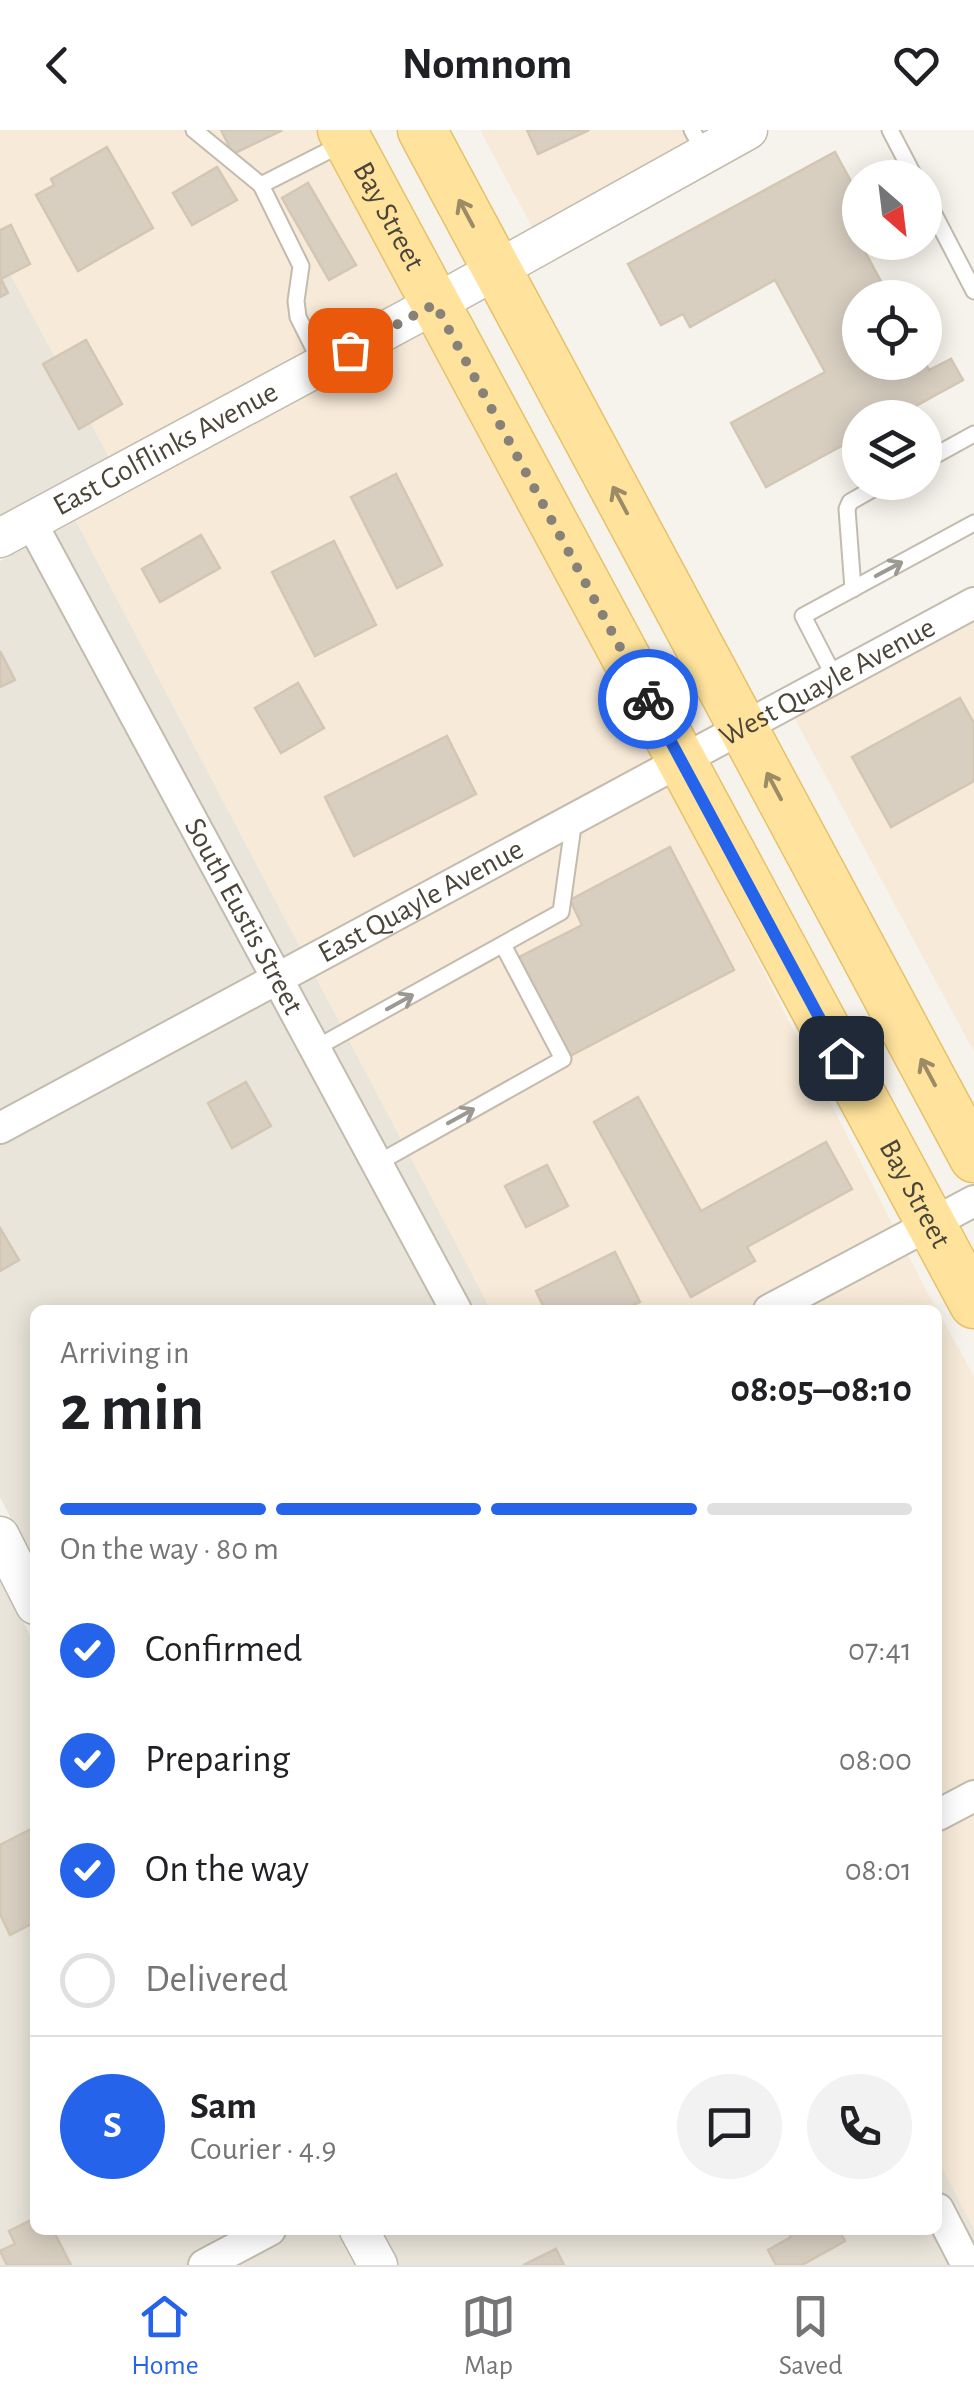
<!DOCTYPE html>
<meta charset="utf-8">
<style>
:root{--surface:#fff;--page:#f2f2f2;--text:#202124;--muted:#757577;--line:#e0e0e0;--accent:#2563eb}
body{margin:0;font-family:"Alegreya Sans",sans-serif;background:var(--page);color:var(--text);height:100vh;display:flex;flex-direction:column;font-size:38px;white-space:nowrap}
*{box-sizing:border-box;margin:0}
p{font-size:32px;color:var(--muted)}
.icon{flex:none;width:55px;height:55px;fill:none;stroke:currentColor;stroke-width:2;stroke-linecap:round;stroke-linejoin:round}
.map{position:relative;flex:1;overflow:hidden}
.side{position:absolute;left:30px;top:1175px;width:912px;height:930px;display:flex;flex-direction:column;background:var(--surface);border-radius:15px;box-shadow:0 5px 25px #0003}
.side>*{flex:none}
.needle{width:65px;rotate:152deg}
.tools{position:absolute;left:842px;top:30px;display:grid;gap:20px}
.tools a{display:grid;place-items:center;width:100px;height:100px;border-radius:50%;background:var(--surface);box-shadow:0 5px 25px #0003;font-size:50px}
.pin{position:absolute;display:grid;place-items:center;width:85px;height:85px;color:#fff;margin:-42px;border-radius:20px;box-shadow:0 5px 15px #0006}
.courier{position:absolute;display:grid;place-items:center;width:100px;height:100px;margin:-50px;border:8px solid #2563eb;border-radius:50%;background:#fff;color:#222;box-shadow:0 2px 12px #0007}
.summary em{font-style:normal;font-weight:700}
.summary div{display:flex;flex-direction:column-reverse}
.summary{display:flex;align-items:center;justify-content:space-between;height:170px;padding:0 30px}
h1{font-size:65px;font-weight:700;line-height:75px}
.bar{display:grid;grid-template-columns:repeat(4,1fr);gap:15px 10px;align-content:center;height:120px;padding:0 30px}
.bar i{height:12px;border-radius:8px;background:var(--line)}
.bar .on{background:var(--accent)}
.bar p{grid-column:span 4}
.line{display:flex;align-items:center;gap:25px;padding:0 30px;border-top:2px solid var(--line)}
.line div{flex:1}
.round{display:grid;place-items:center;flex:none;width:105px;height:105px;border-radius:52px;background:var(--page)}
ol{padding:0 30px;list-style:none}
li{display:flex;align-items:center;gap:30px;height:110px}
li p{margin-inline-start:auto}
li .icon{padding:10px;border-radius:50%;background:var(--accent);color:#fff;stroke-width:4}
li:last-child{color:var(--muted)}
li i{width:55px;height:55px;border:5px solid var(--line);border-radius:50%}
header{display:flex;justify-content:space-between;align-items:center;height:130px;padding:0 30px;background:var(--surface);font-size:45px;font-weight:700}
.tabs{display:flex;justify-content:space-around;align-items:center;height:140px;border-top:2px solid var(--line);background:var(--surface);font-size:28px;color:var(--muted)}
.tabs a{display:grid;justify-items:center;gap:5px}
.tabs .on{color:var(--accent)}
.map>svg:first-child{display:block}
.residential{fill:#eae5da}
.commercial{fill:#f7ead8}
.building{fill:#d8cfc1;stroke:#d3c7b4;stroke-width:2.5}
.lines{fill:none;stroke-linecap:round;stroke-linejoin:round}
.service-casing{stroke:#c2bbae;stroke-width:19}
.minor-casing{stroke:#c2bbae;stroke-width:34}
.tertiary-casing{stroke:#c2bbae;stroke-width:41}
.primary-casing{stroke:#e6c16a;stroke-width:51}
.service{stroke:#fff;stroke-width:15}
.minor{stroke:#fff;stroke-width:30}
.tertiary{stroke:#fff;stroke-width:38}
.primary{stroke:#ffe39c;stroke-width:48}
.oneway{stroke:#9c8c66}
.oneway2{stroke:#9c9892}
.done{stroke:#878178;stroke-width:10;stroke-dasharray:0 18}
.route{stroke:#2563eb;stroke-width:12}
.labels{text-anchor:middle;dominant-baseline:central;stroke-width:8;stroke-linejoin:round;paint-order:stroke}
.street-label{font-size:30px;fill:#4b4439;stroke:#fff}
</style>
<header><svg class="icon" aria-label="back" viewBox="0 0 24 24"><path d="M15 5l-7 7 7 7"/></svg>Nomnom<svg class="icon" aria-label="heart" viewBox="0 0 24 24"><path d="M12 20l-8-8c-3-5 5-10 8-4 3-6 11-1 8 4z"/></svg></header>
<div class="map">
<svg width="974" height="2135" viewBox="0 0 974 2135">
<rect width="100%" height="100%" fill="#f6f3ec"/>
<!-- residential -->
<g class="residential">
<path d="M0,125L109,327L0,385Z"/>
<path d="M76,391L491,1180H35V1436L0,1367V431Z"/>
<path d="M0,1446L35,1515V2100H339L357,2135H0Z"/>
<path d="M938,2029L974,2099V2135H398L380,2100H938Z"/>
</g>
<!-- commercial -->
<g class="commercial">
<path d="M0,0H318L407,166L109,327L0,125Z"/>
<path d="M480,0H707L532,97Z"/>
<path d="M426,202L618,556L926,1160L974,1246V2099L938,2029V1180H491L76,391Z"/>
<path d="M974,470V922L780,561Z"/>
</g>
<!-- building -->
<g class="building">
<path d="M221,0H280L281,1L233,24Z"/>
<path d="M527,0H589L538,24Z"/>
<path d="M107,17L153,98L78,141L36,65L54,55L51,49Z"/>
<path d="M835,22L860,68V105L857,107L890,168H860V232H925L929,240L951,229L963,250L894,288H860V306L766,357L731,293L825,242L775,150L690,197L683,184L661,195L628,134Z"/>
<path d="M217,37L237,70L192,95L173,63Z"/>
<path d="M308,53L356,135L329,150L282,68Z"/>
<path d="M11,95L30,134L1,149L8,163L0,167V100Z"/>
<path d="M86,210L122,274L79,299L43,234Z"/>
<path d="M396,344L442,435L397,458L351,367Z"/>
<path d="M201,405L220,438L160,472L142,439Z"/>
<path d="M334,411L376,495L315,526L272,442Z"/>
<path d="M0,521L15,550L0,557Z"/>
<path d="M298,553L324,598L281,623L255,578Z"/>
<path d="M960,568L974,593V651L891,697L852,627Z"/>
<path d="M447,606L476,664L354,726L325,667Z"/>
<path d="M670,717L734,840L570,926L519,827L582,795L570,770Z"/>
<path d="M246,952L271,996L232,1018L208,973Z"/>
<path d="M638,967L701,1081L826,1012L852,1059L747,1117L755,1131L691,1167L594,992Z"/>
<path d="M547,1035L568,1076L526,1097L505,1056Z"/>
<path d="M0,1098L19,1130L0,1141Z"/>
<path d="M615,1122L640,1172L624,1180H545L536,1161Z"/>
<path d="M35,1697V1792L10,1805L0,1784V1715Z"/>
<path d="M35,2088V2100H53L71,2135H7L0,2121L15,2114L9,2101Z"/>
<path d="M787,2100H839L845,2111L802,2135H776L768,2120L791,2107Z"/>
<path d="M556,2119L564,2135H523Z"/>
</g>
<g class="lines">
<!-- service casing -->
<g class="service-casing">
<g id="service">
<path d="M194,0L261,55L301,136L296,171L298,187L321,233"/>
<path d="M692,0L705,24"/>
<path d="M890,0L915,48"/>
<path d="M261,55L342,14"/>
<path d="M925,67L974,161"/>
<path d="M925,331L974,304"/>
<path d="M853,459L847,379L850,372L885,352"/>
<path d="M835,548L803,486L974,393"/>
<path d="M314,919L561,782L574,689"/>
<path d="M376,1034L563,929L503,815"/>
</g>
</g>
<!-- minor casing -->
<g class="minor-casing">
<g id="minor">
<path id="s1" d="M31,392L456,1180"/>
<path id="s2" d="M0,998L974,473"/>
<path d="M769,1180L974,1071"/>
<path d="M938,1685L974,1666"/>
<path d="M938,2079L967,2135"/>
<path d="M204,2135L270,2100"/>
</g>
</g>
<!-- tertiary casing -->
<g class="tertiary-casing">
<g id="tertiary">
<path id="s3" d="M0,408L435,174L748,0"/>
<path d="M0,1406L35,1475"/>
<path d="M359,2100L378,2135"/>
</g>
</g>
<!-- primary casing -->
<g class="primary-casing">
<g id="primary">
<path id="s4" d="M342,0L974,1174"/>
<path d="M422,0L974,1028"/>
</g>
</g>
<!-- service -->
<use href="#service" class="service"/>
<!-- minor -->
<use href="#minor" class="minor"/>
<!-- tertiary -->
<use href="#tertiary" class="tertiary"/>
<!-- primary -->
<use href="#primary" class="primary"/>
</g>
<!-- one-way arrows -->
<defs><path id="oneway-shaft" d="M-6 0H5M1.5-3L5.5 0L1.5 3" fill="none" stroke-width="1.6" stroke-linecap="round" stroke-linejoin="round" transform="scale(2.5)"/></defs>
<g class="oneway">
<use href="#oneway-shaft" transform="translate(466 83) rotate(-118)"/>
<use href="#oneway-shaft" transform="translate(620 370) rotate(-118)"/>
<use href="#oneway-shaft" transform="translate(774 656) rotate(-118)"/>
<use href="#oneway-shaft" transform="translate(928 942) rotate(-118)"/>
</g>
<g class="oneway2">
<use href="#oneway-shaft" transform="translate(889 439) rotate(-28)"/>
<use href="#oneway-shaft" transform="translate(400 872) rotate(-29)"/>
<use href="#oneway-shaft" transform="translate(461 986) rotate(-29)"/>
</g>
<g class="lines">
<!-- done -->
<path class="done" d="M350,220L435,174L648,569"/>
<!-- route -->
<path class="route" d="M648,569L841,928"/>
</g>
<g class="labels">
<!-- street labels -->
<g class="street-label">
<text stroke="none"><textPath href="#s4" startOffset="98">Bay Street</textPath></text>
<text stroke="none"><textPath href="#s3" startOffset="188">East Golflinks Avenue</textPath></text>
<text stroke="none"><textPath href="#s2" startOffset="940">West Quayle Avenue</textPath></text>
<text stroke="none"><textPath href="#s2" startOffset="478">East Quayle Avenue</textPath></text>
<text stroke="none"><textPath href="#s1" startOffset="448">South Eustis Street</textPath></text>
<text stroke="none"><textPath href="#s4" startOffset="1208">Bay Street</textPath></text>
</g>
</g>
</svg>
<div class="tools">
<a><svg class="needle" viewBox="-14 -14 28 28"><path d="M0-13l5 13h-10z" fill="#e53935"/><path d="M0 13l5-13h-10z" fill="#757577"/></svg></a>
<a><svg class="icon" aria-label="locate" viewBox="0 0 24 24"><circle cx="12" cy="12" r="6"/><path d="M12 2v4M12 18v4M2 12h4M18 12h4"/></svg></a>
<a><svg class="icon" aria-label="layers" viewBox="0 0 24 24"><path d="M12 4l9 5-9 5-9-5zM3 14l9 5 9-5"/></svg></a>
</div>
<div class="pin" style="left:350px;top:220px;background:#ea580c"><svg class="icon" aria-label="bag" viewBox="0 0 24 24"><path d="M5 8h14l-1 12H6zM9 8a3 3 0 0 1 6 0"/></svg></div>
<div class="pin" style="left:841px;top:928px;background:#1f2937"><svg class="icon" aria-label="home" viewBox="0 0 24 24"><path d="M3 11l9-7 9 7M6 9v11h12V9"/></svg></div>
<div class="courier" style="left:648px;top:569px"><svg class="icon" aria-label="bike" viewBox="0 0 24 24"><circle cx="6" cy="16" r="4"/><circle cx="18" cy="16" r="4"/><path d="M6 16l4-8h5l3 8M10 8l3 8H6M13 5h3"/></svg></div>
<section class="side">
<div class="summary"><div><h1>2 min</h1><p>Arriving in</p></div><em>08:05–08:10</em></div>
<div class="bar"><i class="on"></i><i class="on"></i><i class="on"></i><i></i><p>On the way · 80 m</p></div>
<ol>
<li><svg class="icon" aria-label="check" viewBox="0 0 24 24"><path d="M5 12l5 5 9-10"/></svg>Confirmed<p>07:41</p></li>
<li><svg class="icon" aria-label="check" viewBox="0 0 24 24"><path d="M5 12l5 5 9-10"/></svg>Preparing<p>08:00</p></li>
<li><svg class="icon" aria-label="check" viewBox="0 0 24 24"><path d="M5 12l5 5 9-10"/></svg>On the way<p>08:01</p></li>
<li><i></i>Delivered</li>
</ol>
<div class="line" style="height:180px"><b class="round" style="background:var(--accent);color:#fff">S</b><div><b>Sam</b><p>Courier · 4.9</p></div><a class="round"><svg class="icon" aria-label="chat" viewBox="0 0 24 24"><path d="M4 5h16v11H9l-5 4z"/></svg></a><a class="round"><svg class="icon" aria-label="phone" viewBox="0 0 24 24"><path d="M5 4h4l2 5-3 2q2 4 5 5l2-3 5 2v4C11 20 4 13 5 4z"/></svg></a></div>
</section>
</div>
<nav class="tabs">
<a class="on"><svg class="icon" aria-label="home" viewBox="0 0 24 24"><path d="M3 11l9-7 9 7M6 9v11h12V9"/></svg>Home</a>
<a><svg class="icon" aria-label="map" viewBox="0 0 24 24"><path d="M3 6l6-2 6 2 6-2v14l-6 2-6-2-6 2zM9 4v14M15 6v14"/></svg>Map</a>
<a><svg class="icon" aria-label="saved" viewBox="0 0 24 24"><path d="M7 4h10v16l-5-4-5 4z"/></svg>Saved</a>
</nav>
